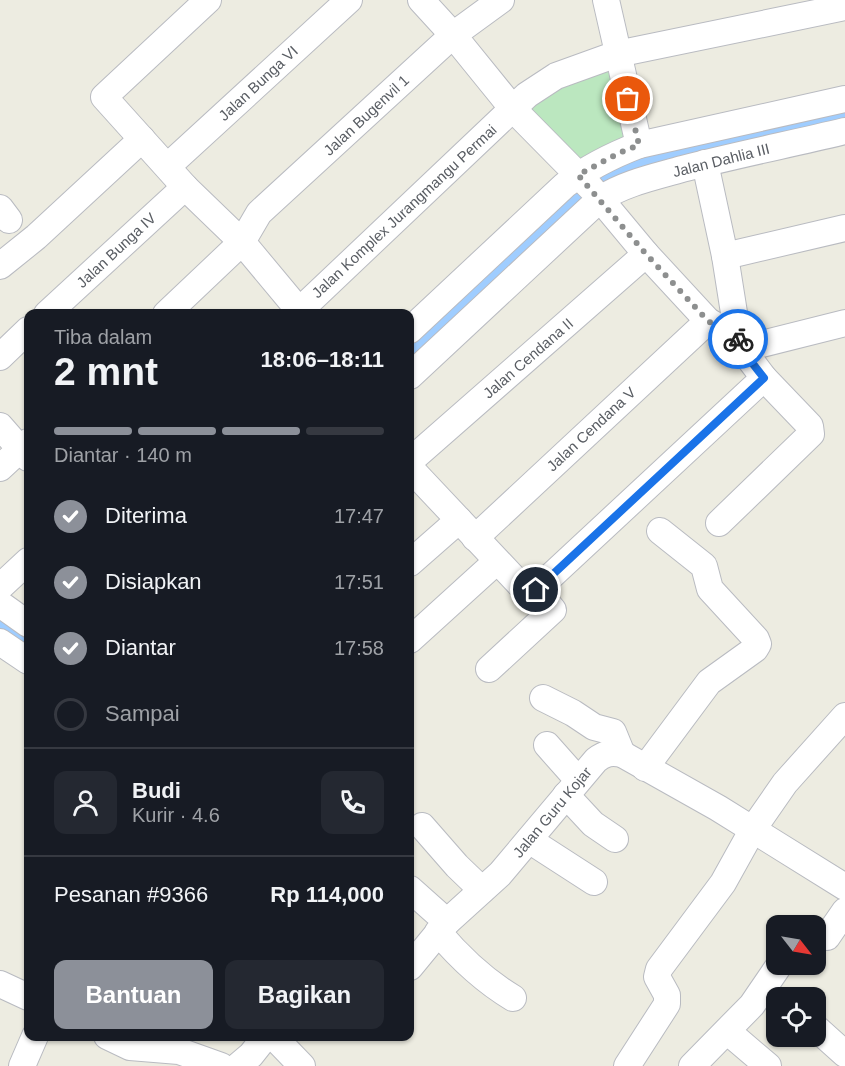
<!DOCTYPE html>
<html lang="id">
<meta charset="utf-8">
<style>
:root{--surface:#171b24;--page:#242831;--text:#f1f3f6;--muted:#9ea1a6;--line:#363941;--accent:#8c9099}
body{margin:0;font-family:Helvetica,sans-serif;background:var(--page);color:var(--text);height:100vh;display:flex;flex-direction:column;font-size:22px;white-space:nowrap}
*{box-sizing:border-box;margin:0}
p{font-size:20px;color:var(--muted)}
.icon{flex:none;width:33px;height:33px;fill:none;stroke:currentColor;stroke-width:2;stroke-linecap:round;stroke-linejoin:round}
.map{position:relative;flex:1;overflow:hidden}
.details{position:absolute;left:24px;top:309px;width:390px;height:732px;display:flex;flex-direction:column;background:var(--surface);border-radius:12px;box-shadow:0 2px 4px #0004}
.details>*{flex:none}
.needle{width:39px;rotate:121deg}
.tools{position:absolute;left:766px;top:915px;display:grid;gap:12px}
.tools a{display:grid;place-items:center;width:60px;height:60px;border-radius:12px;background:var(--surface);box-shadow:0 2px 4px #0004;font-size:30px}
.pin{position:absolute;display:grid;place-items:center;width:51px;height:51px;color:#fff;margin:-26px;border:3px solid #fff;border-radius:50%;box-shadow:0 2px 6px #0007}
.courier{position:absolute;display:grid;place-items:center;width:60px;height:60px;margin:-30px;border:4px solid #1a73e8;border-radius:50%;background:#fff;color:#222;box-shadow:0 2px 8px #0007}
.head em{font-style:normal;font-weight:700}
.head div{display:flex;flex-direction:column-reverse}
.head{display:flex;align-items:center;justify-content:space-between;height:102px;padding:0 30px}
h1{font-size:39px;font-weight:700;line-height:45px}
.bar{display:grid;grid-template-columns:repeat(4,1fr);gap:9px 6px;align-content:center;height:72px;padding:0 30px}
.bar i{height:8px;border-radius:4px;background:var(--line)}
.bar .selected{background:var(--accent)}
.bar p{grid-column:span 4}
.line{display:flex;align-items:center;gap:15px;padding:0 30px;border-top:2px solid var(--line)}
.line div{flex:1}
.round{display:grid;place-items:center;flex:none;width:63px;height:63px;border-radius:12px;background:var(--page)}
ol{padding:0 30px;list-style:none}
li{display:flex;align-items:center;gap:18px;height:66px}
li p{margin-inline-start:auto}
li .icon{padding:6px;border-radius:50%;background:var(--accent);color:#fff;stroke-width:4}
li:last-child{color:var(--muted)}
li i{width:33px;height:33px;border:3px solid var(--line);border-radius:50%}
.cta{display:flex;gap:12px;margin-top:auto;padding:12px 30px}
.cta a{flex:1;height:69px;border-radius:12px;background:var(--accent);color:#fff;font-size:24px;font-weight:700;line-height:69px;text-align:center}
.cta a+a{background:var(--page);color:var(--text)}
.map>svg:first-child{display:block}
.green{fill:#bbe7bf}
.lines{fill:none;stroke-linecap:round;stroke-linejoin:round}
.canal{stroke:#9fcdff;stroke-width:18}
.minor-casing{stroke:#b9bbc1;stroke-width:28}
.minor{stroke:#fff;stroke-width:26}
.done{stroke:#8d8f8f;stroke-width:6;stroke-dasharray:0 10.8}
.route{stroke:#1a73e8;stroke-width:8}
.labels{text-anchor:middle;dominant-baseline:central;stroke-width:5;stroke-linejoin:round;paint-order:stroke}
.street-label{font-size:15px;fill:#595d63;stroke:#fff}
</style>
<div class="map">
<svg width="845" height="1066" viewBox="0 0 845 1066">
<rect width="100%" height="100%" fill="#edece1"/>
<!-- green -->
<path class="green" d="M608,70L625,140L575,169L526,115L562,79Z"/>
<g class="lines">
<!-- canal -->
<g class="canal">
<path d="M410,349L605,174L619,167L845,116"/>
<path d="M0,623L28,641"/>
</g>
<!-- minor casing -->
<g class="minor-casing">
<g id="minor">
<path d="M208,0L104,97L185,187L242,242L302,314"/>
<path d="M421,0L453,35L513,109L591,188L646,254L708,321L738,338L742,349L764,378L810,426L811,434L719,523"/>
<path d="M606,0L639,145"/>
<path d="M705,163L725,256L738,338"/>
<path d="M168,166L349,0"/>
<path d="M0,208L9,220"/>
<path d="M725,256L845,228"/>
<path d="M0,266L36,237L142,139"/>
<path d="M47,314L185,187"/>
<path d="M166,314L242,242L259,213L453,35L501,0"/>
<path d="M296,314L527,95L556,76L617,54L845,7"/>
<path d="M410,330L565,185C587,168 613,155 639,145L845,99"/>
<path d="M742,349L845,323"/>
<path d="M0,357L28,330"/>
<path d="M410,376L600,199C625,183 654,177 682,169C736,155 791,144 845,131"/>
<path d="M0,426L28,458"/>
<path d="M410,461L646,254"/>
<path d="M0,468L28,442"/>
<path d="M410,468L524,589L533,592L536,590"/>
<path d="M475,538L708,321"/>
<path d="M410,563L459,520"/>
<path d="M0,587L28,561"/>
<path d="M536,590L764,378"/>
<path d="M0,604L28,624"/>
<path d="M410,640L497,561"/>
<path d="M0,642L28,661"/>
<path d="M489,669L553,610L536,590"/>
<path d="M543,698L573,713L594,727L613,732L622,754"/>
<path d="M547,745L578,780"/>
<path d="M645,768L709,682L755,649L758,644L756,639L710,589L704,566L660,531"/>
<path d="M566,795L593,824L615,839"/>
<path d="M422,826L457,866L482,890"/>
<path d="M529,840L594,882"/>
<path d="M410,889L447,922"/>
<path d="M438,932C460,958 483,980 513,998"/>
<path d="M816,932L827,937L845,911"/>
<path d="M410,967L447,922L500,874L596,760C605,753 611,752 622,754L718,808L845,887"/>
<path d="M0,984L28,997"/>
<path d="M816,1028L845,1054"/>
<path d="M727,1031L768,1066"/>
<path d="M107,1036L130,1047L179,1051L221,1066"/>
<path d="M273,1036L302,1066"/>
<path d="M22,1066L35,1036"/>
<path d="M238,1066L251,1055L266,1036"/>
<path d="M627,1066L667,1004V995L657,977L659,969L723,883L753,829L785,783L845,716"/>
<path d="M692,1066L752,1005L780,964"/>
</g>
</g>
<!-- minor -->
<use href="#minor" class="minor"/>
</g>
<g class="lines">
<!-- done -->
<path class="done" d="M628,99L639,145L619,153L578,175L646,254L708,321L738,339"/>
<!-- route -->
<path class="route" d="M536,590L764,378L742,350L738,339"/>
</g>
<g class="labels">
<!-- street labels -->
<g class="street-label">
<text transform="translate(258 83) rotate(-43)">Jalan Bunga VI</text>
<text transform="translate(366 115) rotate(-43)">Jalan Bugenvil 1</text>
<text transform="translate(721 160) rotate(-14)">Jalan Dahlia III</text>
<text transform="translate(404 211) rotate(-43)">Jalan Komplex Jurangmangu Permai</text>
<text transform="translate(116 250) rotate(-43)">Jalan Bunga IV</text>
<text transform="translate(528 358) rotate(-41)">Jalan Cendana II</text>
<text transform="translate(591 429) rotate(-43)">Jalan Cendana V</text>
<text transform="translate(552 812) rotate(-50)">Jalan Guru Kojar</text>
</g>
</g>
</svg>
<div class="tools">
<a><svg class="needle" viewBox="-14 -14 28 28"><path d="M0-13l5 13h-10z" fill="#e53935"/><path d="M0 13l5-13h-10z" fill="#9ea1a6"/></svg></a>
<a><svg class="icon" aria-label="locate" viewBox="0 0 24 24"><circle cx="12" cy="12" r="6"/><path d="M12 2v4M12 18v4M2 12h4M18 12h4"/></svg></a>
</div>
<div class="pin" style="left:628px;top:99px;background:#ea580c"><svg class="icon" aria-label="bag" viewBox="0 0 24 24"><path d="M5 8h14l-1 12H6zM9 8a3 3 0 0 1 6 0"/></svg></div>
<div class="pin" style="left:536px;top:590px;background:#1f2937"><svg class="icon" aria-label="home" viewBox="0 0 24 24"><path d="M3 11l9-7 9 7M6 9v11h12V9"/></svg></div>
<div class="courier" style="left:738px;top:339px"><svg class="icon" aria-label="bike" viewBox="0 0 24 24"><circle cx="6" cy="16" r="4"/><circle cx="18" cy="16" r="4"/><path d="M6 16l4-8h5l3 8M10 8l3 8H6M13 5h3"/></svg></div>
<section class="details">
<div class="head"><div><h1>2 mnt</h1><p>Tiba dalam</p></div><em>18:06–18:11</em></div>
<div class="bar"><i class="selected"></i><i class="selected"></i><i class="selected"></i><i></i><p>Diantar · 140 m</p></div>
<ol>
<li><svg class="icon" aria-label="check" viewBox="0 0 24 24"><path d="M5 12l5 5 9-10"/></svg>Diterima<p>17:47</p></li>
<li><svg class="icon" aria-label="check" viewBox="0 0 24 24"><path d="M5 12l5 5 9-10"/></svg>Disiapkan<p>17:51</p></li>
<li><svg class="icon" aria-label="check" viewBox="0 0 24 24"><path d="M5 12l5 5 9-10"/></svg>Diantar<p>17:58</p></li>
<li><i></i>Sampai</li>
</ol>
<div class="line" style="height:108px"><a class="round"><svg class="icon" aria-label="person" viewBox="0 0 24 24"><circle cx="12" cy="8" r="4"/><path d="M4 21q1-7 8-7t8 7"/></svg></a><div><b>Budi</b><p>Kurir · 4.6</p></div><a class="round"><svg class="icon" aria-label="phone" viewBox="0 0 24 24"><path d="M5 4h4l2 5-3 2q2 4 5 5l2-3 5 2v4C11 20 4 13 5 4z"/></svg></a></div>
<div class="line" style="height:78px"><div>Pesanan #9366</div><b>Rp 114,000</b></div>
<div class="cta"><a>Bantuan</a><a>Bagikan</a></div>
</section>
</div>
